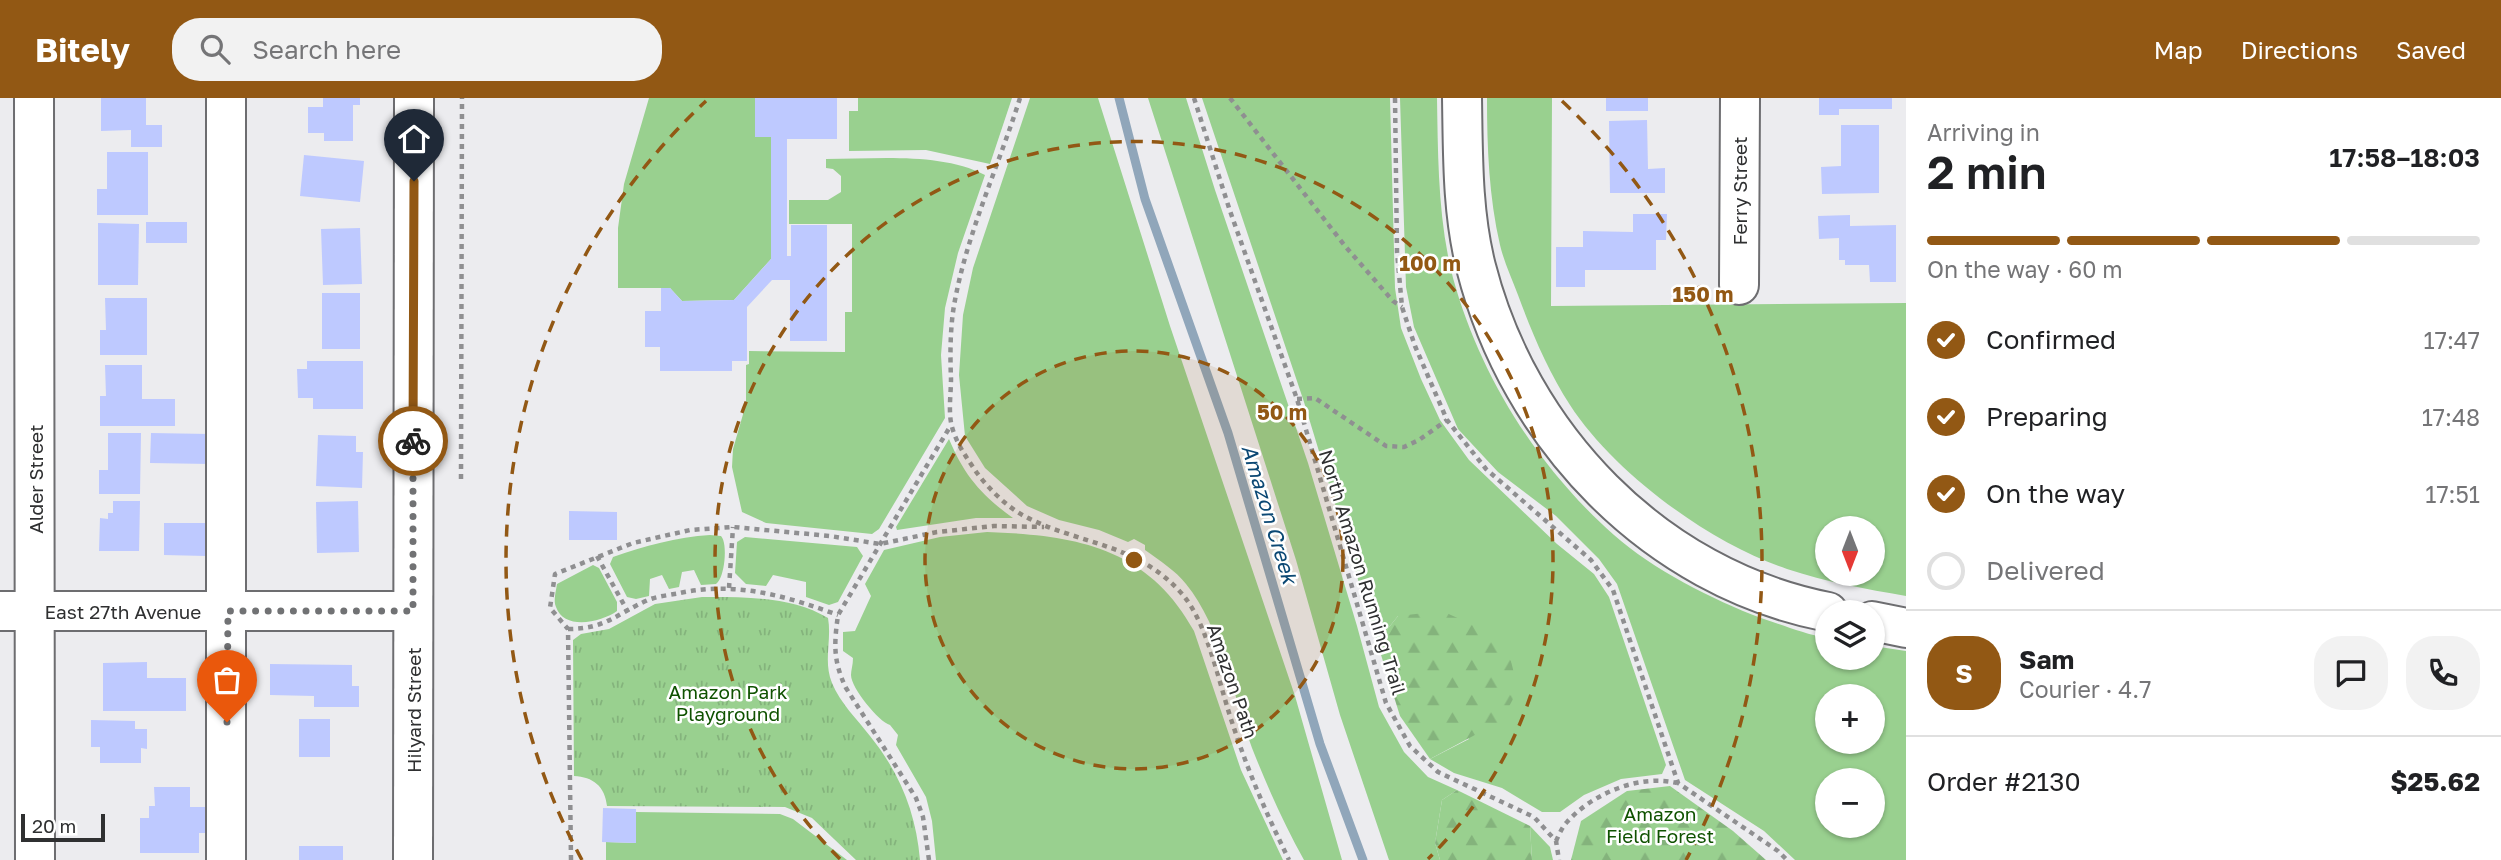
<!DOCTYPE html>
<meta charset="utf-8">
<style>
:root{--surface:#fff;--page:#f2f2f2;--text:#202124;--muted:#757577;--line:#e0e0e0;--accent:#925814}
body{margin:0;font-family:"Golos Text",sans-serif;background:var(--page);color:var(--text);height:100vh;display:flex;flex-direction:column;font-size:26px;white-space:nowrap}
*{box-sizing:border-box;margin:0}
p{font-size:23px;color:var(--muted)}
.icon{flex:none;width:38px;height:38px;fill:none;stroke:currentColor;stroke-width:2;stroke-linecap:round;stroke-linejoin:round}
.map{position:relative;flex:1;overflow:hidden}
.panel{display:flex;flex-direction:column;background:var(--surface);width:595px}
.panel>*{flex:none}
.needle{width:46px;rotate:180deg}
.fabs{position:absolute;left:1815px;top:418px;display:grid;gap:14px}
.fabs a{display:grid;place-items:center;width:70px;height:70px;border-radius:50%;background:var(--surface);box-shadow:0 2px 5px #0004;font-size:35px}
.scale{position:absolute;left:21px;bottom:18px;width:84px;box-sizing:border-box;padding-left:7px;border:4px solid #2f3031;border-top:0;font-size:19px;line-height:24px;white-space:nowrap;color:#2f3031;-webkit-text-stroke:5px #fff;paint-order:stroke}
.pin{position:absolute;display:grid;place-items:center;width:60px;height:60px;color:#fff;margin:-72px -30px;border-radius:50% 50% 50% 0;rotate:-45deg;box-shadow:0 0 7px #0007}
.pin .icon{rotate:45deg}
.courier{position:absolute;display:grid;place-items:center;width:70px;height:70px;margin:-35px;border:5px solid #925814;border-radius:50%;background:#fff;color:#222;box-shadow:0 2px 9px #0007}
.headline em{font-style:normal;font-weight:600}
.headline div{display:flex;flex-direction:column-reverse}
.headline{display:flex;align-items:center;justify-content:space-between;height:119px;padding:0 21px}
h1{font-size:46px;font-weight:600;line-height:52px}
.bar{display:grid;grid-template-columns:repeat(4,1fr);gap:10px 7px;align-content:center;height:84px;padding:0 21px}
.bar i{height:9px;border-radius:5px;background:var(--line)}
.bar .on{background:var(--accent)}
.bar p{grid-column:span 4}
.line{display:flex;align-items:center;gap:18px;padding:0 21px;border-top:2px solid var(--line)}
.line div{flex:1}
.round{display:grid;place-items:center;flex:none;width:74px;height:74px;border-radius:28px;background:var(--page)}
ol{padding:0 21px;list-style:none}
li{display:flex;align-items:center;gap:21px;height:77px}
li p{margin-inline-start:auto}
li .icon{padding:7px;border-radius:50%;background:var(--accent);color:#fff;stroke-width:4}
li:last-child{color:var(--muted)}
li i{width:38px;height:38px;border:4px solid var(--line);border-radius:50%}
header{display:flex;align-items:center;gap:42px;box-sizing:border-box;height:98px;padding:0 35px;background:var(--accent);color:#fff}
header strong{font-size:33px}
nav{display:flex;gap:38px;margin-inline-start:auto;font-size:24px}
.search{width:490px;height:63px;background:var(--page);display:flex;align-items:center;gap:18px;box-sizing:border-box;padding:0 24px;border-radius:28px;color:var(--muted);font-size:26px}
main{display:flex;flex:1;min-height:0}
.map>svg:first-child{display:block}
.grass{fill:#99d08f;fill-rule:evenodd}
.forest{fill:url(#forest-firs)}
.park{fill:url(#park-tufts)}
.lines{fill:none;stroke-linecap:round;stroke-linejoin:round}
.stream{stroke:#90a6ba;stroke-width:9}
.building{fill:#bec9ff}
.minor-casing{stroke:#6d6d70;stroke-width:42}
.major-casing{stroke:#6d6d70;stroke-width:42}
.path{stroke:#8f8f91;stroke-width:4.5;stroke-dasharray:5 5;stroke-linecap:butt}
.minor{stroke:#fff;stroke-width:38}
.major{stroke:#fff;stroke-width:38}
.done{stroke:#717274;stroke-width:7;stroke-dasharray:0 12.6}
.route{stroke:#925814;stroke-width:9}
.ring{fill:none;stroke:#925814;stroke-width:3.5;stroke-dasharray:12 9}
.labels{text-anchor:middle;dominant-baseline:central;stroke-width:5;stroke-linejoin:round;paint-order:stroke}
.street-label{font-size:19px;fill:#2f3031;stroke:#fff}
.park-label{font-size:19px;fill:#0f5200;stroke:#fff}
.water-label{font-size:21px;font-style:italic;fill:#0b4874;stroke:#fff}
.centre{fill:#925814;stroke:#fff;stroke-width:3.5}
.ring-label{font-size:21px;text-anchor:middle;font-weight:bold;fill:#925814;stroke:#fff;stroke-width:5;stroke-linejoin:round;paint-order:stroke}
</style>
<header>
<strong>Bitely</strong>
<div class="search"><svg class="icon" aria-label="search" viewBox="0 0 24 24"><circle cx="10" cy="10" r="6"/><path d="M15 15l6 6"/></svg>Search here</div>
<nav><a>Map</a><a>Directions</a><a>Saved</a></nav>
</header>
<main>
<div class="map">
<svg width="1906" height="762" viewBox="0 0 1906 762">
<defs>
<pattern id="forest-firs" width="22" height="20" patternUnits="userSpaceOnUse" patternTransform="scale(1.75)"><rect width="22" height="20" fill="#99d08f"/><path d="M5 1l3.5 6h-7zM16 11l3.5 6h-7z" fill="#84b37c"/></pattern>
<pattern id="park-tufts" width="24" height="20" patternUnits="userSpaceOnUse" patternTransform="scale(1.75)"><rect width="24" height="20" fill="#99d08f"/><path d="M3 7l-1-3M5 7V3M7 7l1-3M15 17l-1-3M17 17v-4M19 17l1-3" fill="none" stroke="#84b37c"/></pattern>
</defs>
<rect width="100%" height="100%" fill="#ececef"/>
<!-- grass -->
<g class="grass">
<path d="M649,0H755V39H771V161L734,202L682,203L670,190H618V130L624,86Z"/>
<path d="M858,0H1012L990,66L926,52L849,53V13H858Z"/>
<path d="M1030,0H1098L1170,228L1295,598L1342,762H1304C1284,726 1267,688 1252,650C1234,599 1221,529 1186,486C1176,473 1159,462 1145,452V447L1134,441L1128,444L1099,432L1059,422L1027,408L985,370L965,338L959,277L963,217L973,170Z"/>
<path d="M1148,0H1186L1215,92L1308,365L1357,528L1379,609L1404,654L1428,679L1457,692L1442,702L1435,745L1440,762H1389L1340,617L1296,462Z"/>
<path d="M1202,0H1390L1395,190L1401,230L1421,281L1440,322L1469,362L1557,446L1594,476L1609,499L1666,667L1662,676L1621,681L1584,697L1560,714H1542L1502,690L1454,675L1430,661L1469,641L1398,518L1377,544L1304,304Z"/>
<path d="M1400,0H1437C1438,59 1438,122 1453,180C1480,278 1538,370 1614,437C1652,471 1713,502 1761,520C1783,527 1804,536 1827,540V560H1872L1873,548L1906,553V762H1795L1764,733L1685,682L1617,486L1599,461L1556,418L1498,374L1458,331L1414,229L1406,189ZM1827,598H1872V644H1827ZM1827,682H1872V728H1827Z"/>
<path d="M1487,0H1552L1551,208L1906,205V498C1866,491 1826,484 1787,471C1711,446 1614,375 1570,307C1548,273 1532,235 1518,197C1512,181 1504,164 1500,147C1489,99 1487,50 1487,0ZM1827,430H1872V476H1827Z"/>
<path d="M826,61C875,61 941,54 985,77L958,155L945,210L941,257L945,320L879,431L872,436L766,425L742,414L732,369L733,351L746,306V267L749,266V253L845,254V214H852V126H789V102H828L841,94V78L833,71L826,70Z"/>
<path d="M949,341C964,377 981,397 1013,420H976L897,432L896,429Z"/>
<path d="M987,434C1075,437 1148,449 1194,533L1241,672L1283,762H936L932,723L926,699L896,647L898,637L890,627C879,624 851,590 851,577C851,572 853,567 853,560L843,553V534L855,533L871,498L865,486L884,452L940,439Z"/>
<path d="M710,437L721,438C728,445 725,480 716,486L701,487L694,472L682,474L679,489L669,491L662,477L650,481L649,498L636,501L627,499L610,466L613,459C644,448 677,439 710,437Z"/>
<path d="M745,439L857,449L863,458L838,504L829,507L806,499V484L773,477L766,488L746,486L735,475L737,444Z"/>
<path d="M593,467L599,470L617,504V513C602,524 564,533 556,509C553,503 556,493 557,486Z"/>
<path d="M636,714L780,716L793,721L847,762H606V744L635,745Z"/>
<path d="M1530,728L1550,749L1553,762H1532Z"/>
</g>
<!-- forest -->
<g class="forest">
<path d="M1442,513L1482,531L1510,559L1518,592L1501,623L1430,661L1400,618L1377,544L1398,518Z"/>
<path d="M1670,688L1733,733L1766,762H1571L1581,723L1627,693Z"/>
<path d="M1457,692L1530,728L1532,762H1440L1435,745L1442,702Z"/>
</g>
<!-- park -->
<path class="park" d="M702,499C743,499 792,498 828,520C832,542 823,563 832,585C840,605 857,621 870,638C900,675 916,715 920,762H856L812,720L785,709L607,708C605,688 593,679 574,678L573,542L581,536L609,531L655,506Z"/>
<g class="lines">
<!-- stream -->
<path class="stream" d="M1119,0L1145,101L1228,335L1320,646L1363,762"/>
</g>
<!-- building -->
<g class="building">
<path d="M101,0H146V27H162V49H131V32L101,33Z"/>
<path d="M323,0H360V7H353V43H324V35H308V9H323Z"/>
<path d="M755,0H837V41H787V158H791V127H827V243H790V182H772L747,209V263H732V273H660V249H645V213H661V190H670L682,203L734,202L771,161V39H755Z"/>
<rect x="1606" y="0" width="42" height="13"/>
<path d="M1819,0H1892V11H1839V17H1819Z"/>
<path d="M1647,22L1648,71L1665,70V95H1610L1609,23Z"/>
<path d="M1841,27H1879V95L1822,96L1821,69L1841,68Z"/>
<path d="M107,54H148V117H97V91H107Z"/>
<path d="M304,57L364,63L360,104L300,98Z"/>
<path d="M1633,116H1667L1666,142H1656V172H1585V189H1556V149H1583V133L1633,134Z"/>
<path d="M1850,117V128L1896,127V184H1870L1869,167H1845V162H1839V140L1819,141L1818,118Z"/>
<rect x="146" y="124" width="41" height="21"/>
<path d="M98,125L139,126L138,187H98Z"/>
<path d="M360,130L362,186L323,187L321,131Z"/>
<rect x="322" y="195" width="38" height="56"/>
<path d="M105,200H147V257H100V232H106Z"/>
<path d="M307,263H363V311H313V300H298L297,271H307Z"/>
<path d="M105,267H142V301H175V328H100V298H106Z"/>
<path d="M108,335H141L140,396H99V372H108Z"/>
<path d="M151,335L210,336V366L150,365Z"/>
<path d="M318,337L356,338V354H363L362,390L316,388Z"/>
<path d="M113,403H140L139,453H99L100,420L108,421V415H113Z"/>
<path d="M358,403L359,454L317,455L316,404Z"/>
<path d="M569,413L617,414V442H569Z"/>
<path d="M164,425H206V458L164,457Z"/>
<path d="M147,564V580H186V613H103V565Z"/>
<path d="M270,566L352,567V588H359V609H314V598L270,597Z"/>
<rect x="299" y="621" width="31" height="38"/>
<path d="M91,622L135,623V631H147V651L141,650V665H100V649H91Z"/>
<path d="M154,689H190V709H209V735H199V755H140V720H149V708H155Z"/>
<path d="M603,710L636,711V745L602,744Z"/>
<rect x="299" y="748" width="44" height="14"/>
</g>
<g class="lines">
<!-- minor casing -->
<g class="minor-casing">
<g id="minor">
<path d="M34,0L35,762"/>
<path d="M226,0V762"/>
<path d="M1739,187L1740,0"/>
<path d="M0,513H413"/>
</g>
</g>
<!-- major casing -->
<g class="major-casing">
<g id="major">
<path d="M1462,0C1463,56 1462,114 1476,169C1519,338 1654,480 1828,514"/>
<path d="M1872,523L1906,530"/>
<path d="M413,762L414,0"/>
</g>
</g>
<!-- path -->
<g class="path">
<path d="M1020,0C999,67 968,133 955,202C950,227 950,256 951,281C951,296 948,314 952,329C957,347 967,360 977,375C989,391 1006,408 1024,418C1079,447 1137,444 1183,497C1209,528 1220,591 1234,630C1249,676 1268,719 1289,762"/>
<path d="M1194,0L1230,113L1297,301L1386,605L1410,648L1438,674L1534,719L1556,743L1559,762"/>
<path d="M1230,0L1345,148L1393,203L1402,209"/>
<path d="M1395,0L1397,154L1402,209L1415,248L1447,322L1486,371L1591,462L1613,492L1678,685L1778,753L1787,762"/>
<path d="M1297,301L1315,300L1386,348L1404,349L1419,342L1447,322"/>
<path d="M461,381L462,0"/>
<path d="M597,458L628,514"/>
<path d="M729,490L733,429"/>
<path d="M568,531C606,531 616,516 648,502C658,498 670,497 680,495C736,483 786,498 838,517"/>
<path d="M1556,743C1559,737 1562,729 1567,724C1593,695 1640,676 1677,685"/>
<path d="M571,762L568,531L550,510L555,476L633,445L690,432L733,429L830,438L880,446L937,434L994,428L1044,429"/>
<path d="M929,762L923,719L916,700L846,590C833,563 834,546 838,517L951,327"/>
</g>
<!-- minor -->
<use href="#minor" class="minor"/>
<!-- major -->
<use href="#major" class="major"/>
</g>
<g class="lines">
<!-- done -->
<path class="done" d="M227,624L228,513H413V343"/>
<!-- route -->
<path class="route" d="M413,343L414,83"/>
</g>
<!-- distance rings -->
<circle cx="1134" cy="462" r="209" fill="#925814" fill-opacity=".12"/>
<g class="ring">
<circle cx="1134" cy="462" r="209"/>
<path d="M840 761A419 419 0 1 1 1428 761"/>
<path d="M582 762A628 628 0 0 1 706 3M1562 3A628 628 0 0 1 1686 762"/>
</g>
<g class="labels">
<!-- street labels -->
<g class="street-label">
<text transform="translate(1739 93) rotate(-90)">Ferry Street</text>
<text transform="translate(35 381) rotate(-90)">Alder Street</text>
<text transform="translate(1363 474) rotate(73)">North Amazon Running Trail</text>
<text x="123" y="513">East 27th Avenue</text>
<text transform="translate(1233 583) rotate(71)">Amazon Path</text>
<text transform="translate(413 612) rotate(-90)">Hilyard Street</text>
</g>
<!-- park labels -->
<g class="park-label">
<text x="728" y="593">Amazon Park<tspan x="728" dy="22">Playground</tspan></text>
<text x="1660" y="715">Amazon<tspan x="1660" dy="22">Field Forest</tspan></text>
</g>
<!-- water labels -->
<g class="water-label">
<text transform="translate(1270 416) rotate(73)">Amazon Creek</text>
</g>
</g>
<circle cx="1134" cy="462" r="10" class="centre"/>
<g class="ring-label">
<text x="1430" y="173">100 m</text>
<text x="1703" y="204">150 m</text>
<text x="1282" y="322">50 m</text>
</g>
</svg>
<div class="fabs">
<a><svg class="needle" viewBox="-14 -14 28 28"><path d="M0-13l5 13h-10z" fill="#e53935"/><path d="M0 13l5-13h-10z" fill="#757577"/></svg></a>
<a><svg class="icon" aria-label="layers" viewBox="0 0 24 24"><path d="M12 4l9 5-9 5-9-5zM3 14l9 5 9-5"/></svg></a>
<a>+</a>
<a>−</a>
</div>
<div class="scale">20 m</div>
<div class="pin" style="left:227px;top:624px;background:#ea580c"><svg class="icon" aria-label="bag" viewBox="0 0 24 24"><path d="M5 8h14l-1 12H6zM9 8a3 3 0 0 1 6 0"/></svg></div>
<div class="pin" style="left:414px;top:83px;background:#1f2937"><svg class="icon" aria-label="home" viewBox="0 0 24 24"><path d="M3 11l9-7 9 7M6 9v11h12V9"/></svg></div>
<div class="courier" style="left:413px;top:343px"><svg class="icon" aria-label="bike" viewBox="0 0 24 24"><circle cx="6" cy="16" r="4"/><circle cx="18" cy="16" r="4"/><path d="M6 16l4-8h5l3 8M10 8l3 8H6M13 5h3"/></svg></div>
</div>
<section class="panel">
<div class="headline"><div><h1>2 min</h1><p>Arriving in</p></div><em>17:58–18:03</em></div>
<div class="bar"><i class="on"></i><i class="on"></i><i class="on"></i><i></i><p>On the way · 60 m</p></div>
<ol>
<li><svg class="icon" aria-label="check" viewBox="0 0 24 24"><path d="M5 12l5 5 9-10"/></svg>Confirmed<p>17:47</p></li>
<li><svg class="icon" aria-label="check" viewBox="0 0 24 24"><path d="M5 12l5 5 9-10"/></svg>Preparing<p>17:48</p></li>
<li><svg class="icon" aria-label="check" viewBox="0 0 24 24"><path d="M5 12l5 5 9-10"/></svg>On the way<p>17:51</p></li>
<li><i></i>Delivered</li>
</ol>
<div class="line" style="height:126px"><b class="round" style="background:var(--accent);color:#fff">S</b><div><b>Sam</b><p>Courier · 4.7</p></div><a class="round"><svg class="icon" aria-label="chat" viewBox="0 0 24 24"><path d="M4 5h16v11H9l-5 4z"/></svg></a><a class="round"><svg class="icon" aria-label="phone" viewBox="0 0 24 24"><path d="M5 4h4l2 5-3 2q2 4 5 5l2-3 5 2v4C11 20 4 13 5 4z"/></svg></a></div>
<div class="line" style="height:91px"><div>Order #2130</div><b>$25.62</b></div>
</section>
</main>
